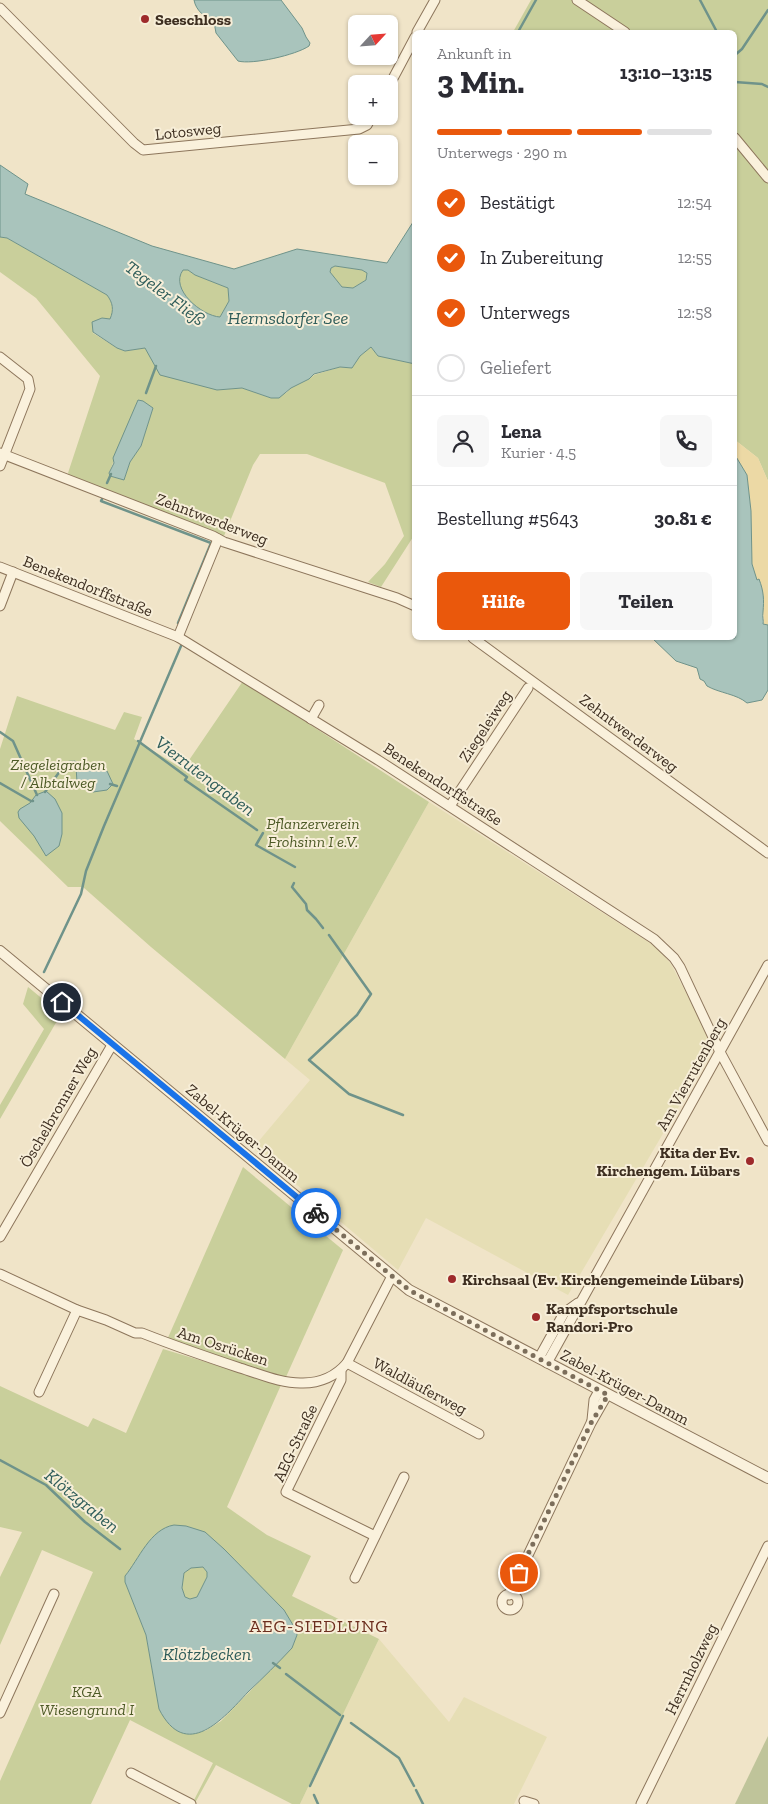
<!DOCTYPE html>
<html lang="de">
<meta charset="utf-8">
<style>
:root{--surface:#fff;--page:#f7f7f7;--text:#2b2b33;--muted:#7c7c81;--line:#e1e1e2;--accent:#ea580c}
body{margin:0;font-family:"Zilla Slab",serif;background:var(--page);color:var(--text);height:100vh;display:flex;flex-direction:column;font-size:19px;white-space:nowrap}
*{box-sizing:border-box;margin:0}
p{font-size:16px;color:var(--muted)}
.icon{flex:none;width:28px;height:28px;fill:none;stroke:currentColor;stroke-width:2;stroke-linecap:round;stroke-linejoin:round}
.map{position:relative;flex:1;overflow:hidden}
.sheet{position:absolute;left:412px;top:30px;width:325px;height:610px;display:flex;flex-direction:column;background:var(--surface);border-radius:8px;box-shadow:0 1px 4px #0004}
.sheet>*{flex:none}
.needle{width:32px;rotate:64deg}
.fabs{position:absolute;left:348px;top:15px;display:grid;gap:10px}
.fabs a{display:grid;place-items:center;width:50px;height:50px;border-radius:8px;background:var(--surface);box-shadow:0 1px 4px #0004;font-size:25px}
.pin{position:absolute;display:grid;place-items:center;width:42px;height:42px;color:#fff;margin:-21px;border:2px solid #fff;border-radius:50%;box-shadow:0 1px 5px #0007}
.courier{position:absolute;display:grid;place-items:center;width:50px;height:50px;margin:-25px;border:4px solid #1a73e8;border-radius:50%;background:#fff;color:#222;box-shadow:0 1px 6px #0007}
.overview em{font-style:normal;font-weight:700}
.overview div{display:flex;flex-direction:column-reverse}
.overview{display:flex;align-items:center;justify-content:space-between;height:85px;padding:0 25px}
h1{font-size:32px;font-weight:700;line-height:38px}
.bar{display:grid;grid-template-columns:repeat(4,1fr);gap:8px 5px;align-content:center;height:60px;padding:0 25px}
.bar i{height:6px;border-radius:4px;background:var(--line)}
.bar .current{background:var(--accent)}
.bar p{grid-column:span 4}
.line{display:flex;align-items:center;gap:12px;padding:0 25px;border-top:1px solid var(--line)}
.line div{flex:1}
.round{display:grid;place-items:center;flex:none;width:52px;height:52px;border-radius:8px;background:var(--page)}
ol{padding:0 25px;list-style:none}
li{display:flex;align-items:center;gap:15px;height:55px}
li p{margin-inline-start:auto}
li .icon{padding:5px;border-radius:50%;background:var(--accent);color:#fff;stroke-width:4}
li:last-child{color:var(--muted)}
li i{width:28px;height:28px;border:2px solid var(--line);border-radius:50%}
.button{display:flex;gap:10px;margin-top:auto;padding:10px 25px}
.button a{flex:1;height:58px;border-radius:8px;background:var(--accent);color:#fff;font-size:20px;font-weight:700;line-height:58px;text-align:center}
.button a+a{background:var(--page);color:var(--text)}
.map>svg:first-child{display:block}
.farmland{fill:#e6deb5}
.green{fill:#c9cf9b;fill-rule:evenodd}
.sand{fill:#ecd9a5}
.cemetery{fill:#bfc49a}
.water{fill:#a9c4bc;stroke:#6f938a;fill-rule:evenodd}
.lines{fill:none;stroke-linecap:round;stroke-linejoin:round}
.stream{stroke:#6f938a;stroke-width:2.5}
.minor-casing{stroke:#8d765c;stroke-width:11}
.tertiary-casing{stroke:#8d765c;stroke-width:12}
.minor{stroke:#faf1dc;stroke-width:9}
.tertiary{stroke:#faf1dc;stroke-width:10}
.done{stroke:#7c6e5b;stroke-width:5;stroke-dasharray:0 9}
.route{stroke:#1a73e8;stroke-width:6}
.poi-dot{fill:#9e2a2b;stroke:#f7eed8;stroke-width:2}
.labels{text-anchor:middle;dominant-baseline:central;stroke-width:4;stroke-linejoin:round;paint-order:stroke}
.poi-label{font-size:16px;font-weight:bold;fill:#3d2e20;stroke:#f7eed8;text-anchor:start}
.street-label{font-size:16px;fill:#3d2e20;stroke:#f7eed8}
.park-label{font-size:16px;font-style:italic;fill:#4d5a26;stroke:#f7eed8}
.water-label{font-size:18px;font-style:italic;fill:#2f5d5a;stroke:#f7eed8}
.neighbourhood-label{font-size:18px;letter-spacing:1px;fill:#6b2e1e;stroke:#f7eed8}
</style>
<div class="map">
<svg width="768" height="1804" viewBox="0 0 768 1804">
<rect width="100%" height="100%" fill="#f0e4c8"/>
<!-- farmland -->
<g class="farmland">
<path d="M429,802L650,943L660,951L671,964L714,1047L568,1295L426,1218L398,1270L253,1148L310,1080L285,1059Z"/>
<path d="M379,1639L449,1722L464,1697L547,1737L514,1804H300Z"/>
</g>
<!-- green -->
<g class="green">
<path d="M531,0H768V481L758,458L735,440V32H513Z"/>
<path d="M0,237L7,238L107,295C113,303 114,310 110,320L102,318L93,322V333L117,348L125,351L145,348L217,390L242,388L271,398L286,393L291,388L309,379L314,375L340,367L352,368L360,356L371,347L378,356L415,364V534L381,587L368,582L385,564L404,536L385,483L307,454H260L253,465L224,536L69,475L68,473L100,376L36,298L0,272ZM138,400L153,408L141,446L130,462L124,480L113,477L109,473Z"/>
<path d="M335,266L362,270L367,273L366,280L353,288L342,287L330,272L331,268Z"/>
<path d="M183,270H188L195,275L228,288L229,301L220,317C202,316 169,289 183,270Z"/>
<path d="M243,681L429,802L285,1059L151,947L83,887H68L0,821V749L17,696L115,730L124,712L142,717L134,739L183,769Z"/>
<path d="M28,987L61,1014L0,1119V1105L44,1029L23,1004Z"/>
<path d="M243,1167L343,1250L286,1377H284L167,1340Z"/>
<path d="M163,1349L281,1385L227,1507L267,1535L311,1556L292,1596L379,1639L300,1804H292L216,1765L195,1803L193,1802L213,1763L130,1720L91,1804H0V1781L93,1572L42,1550L0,1645V1577L22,1532L0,1527V1386L88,1427L93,1418L126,1433ZM186,1526L204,1532L224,1549L284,1610L296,1630L297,1635L292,1648L221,1721L205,1731L159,1709L146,1635L125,1582C136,1551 159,1543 186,1526Z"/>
<path d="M203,1567L207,1572V1577L197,1597L190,1599L185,1597L182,1589L184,1573L191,1568Z"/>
</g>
<!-- sand -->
<path class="sand" d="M735,440L758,458L768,481V625H764L763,611L752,564L751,511L747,475L735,455Z"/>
<!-- cemetery -->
<path class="cemetery" d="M768,1736V1804H735Z"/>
<!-- water -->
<g class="water">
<path d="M194,0H281L302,28L306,37L310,43L309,46C296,55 252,65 238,61L216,33L214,22C205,17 196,11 194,0Z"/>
<path d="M0,165L28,184L25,194L152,246L234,269L297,249L387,263L415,219V364L378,356L371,347L360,356L352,368L340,367L314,374L309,379L291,388L279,398H271L242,388L217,390L160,375L145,348L125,351L117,348L93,332L92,322L102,318L110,319C114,310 113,303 107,295L7,238L0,237ZM335,266L362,270L367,273L366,280L353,288L342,287L330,272L331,268ZM183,270H188L195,275L228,288L229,301L220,317C202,316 169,289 183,270Z"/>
<path d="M138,400L143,401L153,408L141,446L130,462L124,480L110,476L109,473L114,463L113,458Z"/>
<path d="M735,455L747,475L751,511L752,564L757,580L759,579C764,592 764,600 763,612C762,617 764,621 763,624L768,625V690L762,700L747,703C737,694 719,693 707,686L704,681L700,679L697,668L676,661L652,638H735Z"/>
<path d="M74,761L107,771L113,784L107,790L93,792L77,782L76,767Z"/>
<path d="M46,791L55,799L62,813V834L59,846L46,856L34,836L19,818L18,812L20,809L30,803L36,795Z"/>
<path d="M174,1525L186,1526L205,1532L224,1549L284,1610L296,1630L297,1635L292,1648C278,1663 263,1678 248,1692C223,1719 186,1762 159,1709L146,1635L125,1582V1576C139,1559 150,1529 174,1525ZM203,1567L207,1572V1577L197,1597L190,1599L185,1597L182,1588L184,1573L191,1568Z"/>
</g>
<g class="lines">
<!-- stream -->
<g class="stream">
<path d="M700,0L717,32"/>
<path d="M518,32L536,0"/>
<path d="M735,55L742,49L768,10"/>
<path d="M735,82L762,84L768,87"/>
<path d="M146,393L156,366"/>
<path d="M107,483L111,474"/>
<path d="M103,497L101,501L211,543L178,623"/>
<path d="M0,732L13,741L37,795"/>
<path d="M138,741L187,777L185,780L257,830"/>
<path d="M0,783L31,801H33"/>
<path d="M110,784L117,786"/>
<path d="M45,792L65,764L69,762H74"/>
<path d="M263,833L256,845L295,867"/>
<path d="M294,883L292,887L306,904L307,910L316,919L323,928"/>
<path d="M329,935L371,994L357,1015L309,1060L349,1094L403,1115"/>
<path d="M44,972L81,894L86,871L104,826L181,646"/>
<path d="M0,1460L46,1485L85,1522L120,1549"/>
<path d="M273,1663L280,1668"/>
<path d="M286,1674L340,1715"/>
<path d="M351,1723L399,1758L414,1786"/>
<path d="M310,1786L343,1716"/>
<path d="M416,1790L423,1804"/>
<path d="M314,1795L318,1804"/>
</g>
<!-- minor casing -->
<g class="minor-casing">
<g id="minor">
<path d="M577,0L625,32"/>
<path d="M0,8L134,143L143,150L359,129L367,125L372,116"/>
<path d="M417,32L435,0"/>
<path d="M389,86L415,37"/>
<path d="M735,138L768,178"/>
<path d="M0,357L28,379L30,389L0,466"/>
<path d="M0,453L213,536L224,542L397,598L415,606"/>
<path d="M0,567L178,637L378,760L654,939L674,958L680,967L720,1052L768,1141"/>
<path d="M0,606L13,572"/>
<path d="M178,637L218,539"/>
<path d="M473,638L768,853"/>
<path d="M311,719L319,705"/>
<path d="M450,806L528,688"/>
<path d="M0,1237L112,1045"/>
<path d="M0,1274L77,1310L106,1320L135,1333H142C175,1346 207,1357 240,1368C260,1374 282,1384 303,1383C320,1383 336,1376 347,1363L392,1276"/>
<path d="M539,1358L564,1313L578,1303"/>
<path d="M347,1363L479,1434"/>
<path d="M547,1363L768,965"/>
<path d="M341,1371V1380L286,1492L375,1536"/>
<path d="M39,1392L77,1310"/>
<path d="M592,1420L594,1400L599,1391"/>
<path d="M355,1578L404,1477"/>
<circle cx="510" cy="1602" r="8"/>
<path d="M509,1595L591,1423L607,1395"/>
<path d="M0,1713L54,1594"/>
<path d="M131,1773L191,1804"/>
<path d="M524,1801L534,1804"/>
<path d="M641,1804L768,1546"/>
</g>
</g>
<!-- tertiary casing -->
<g class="tertiary-casing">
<path id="tertiary" d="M0,951L409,1290L768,1478"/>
</g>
<!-- minor -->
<use href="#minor" class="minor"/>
<!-- tertiary -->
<use href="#tertiary" class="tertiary"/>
</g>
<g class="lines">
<!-- done -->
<path class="done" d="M316,1213L409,1290L608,1395L591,1423L519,1573"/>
<!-- route -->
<path class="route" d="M62,1002L316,1213"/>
</g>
<!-- markers -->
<g class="poi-dot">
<circle cx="145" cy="19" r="5"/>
<circle cx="750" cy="1161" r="5"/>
<circle cx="452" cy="1279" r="5"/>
<circle cx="536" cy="1317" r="5"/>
</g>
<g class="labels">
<!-- poi labels -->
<g class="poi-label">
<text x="155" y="19">Seeschloss</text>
<text x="740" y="1152" text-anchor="end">Kita der Ev.<tspan x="740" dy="18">Kirchengem. Lübars</tspan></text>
<text x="462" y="1279">Kirchsaal (Ev. Kirchengemeinde Lübars)</text>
<text x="546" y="1308">Kampfsportschule<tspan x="546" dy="18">Randori-Pro</tspan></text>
</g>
<!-- street labels -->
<g class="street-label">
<text transform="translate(188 131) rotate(-6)">Lotosweg</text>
<text transform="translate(212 519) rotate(21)">Zehntwerderweg</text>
<text transform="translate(88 586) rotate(22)">Benekendorffstraße</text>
<text transform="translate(485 726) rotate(-57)">Ziegeleiweg</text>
<text transform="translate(629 733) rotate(37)">Zehntwerderweg</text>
<text transform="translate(443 784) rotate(33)">Benekendorffstraße</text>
<text transform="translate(691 1074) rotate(-61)">Am Vierrutenberg</text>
<text transform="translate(58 1107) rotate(-60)">Öschelbronner Weg</text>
<text transform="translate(243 1133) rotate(40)">Zabel-Krüger-Damm</text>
<text transform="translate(223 1346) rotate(18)">Am Osrücken</text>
<text transform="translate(420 1386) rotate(28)">Waldläuferweg</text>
<text transform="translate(625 1387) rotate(28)">Zabel-Krüger-Damm</text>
<text transform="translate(295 1443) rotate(-65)">AEG-Straße</text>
<text transform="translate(691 1669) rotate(-64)">Herrnholzweg</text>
</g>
<!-- park labels -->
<g class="park-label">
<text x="58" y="764">Ziegeleigraben<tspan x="58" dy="18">/ Albtalweg</tspan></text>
<text x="313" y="823">Pflanzerverein<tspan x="313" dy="18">Frohsinn I e.V.</tspan></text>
<text x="87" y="1691">KGA<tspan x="87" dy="18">Wiesengrund I</tspan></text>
</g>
<!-- water labels -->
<g class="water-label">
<text transform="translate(165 293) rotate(37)">Tegeler Fließ</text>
<text x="288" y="318">Hermsdorfer See</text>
<text transform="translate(205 776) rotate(37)">Vierrutengraben</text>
<text transform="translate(82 1501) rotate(39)">Klötzgraben</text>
<text x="207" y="1654">Klötzbecken</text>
</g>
<!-- neighbourhood labels -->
<g class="neighbourhood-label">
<text x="319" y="1626">AEG-SIEDLUNG</text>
</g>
</g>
</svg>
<div class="fabs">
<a><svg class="needle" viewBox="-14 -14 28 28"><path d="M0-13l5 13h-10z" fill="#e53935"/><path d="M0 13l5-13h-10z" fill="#7c7c81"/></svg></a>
<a>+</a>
<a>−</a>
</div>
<div class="pin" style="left:519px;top:1573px;background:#ea580c"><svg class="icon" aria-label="bag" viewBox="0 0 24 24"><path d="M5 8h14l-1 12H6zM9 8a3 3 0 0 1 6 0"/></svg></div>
<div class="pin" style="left:62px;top:1002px;background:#1f2937"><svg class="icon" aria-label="home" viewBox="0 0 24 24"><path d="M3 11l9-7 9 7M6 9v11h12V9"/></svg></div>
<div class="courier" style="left:316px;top:1213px"><svg class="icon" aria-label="bike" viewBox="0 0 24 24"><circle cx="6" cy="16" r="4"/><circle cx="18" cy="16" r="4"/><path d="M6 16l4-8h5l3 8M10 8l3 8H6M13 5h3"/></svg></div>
<section class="sheet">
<div class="overview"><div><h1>3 Min.</h1><p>Ankunft in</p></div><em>13:10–13:15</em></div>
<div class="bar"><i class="current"></i><i class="current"></i><i class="current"></i><i></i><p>Unterwegs · 290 m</p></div>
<ol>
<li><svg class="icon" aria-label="check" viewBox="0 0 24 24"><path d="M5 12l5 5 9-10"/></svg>Bestätigt<p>12:54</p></li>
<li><svg class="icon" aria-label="check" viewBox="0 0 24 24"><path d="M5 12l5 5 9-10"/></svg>In Zubereitung<p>12:55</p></li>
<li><svg class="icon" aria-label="check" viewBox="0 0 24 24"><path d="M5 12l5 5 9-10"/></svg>Unterwegs<p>12:58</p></li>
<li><i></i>Geliefert</li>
</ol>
<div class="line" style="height:90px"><a class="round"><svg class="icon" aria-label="person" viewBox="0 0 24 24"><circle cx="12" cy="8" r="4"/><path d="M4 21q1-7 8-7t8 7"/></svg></a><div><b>Lena</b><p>Kurier · 4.5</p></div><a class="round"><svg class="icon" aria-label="phone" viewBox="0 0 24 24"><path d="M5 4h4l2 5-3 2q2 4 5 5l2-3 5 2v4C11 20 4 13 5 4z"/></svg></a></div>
<div class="line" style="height:65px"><div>Bestellung #5643</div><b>30.81 €</b></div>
<div class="button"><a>Hilfe</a><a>Teilen</a></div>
</section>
</div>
